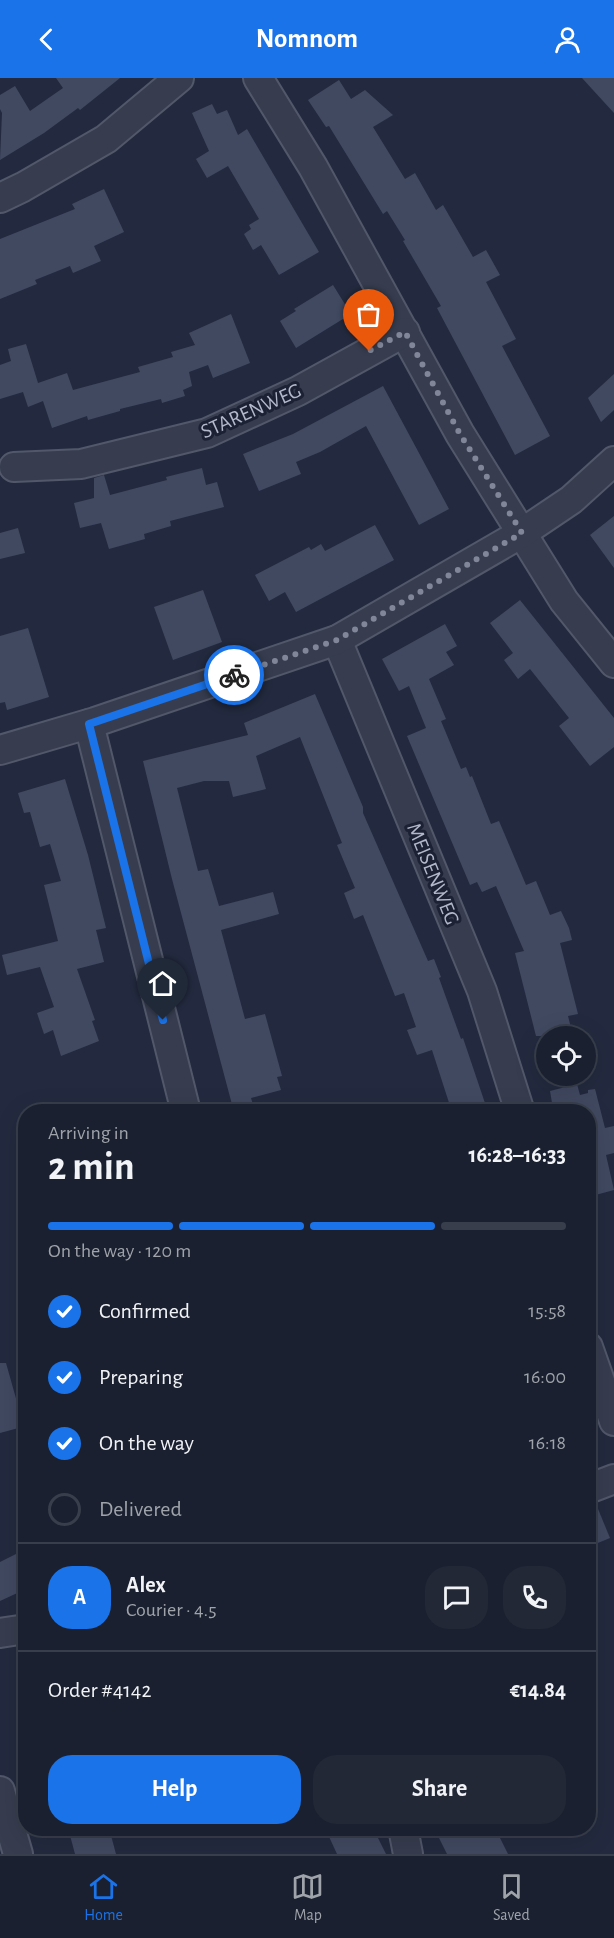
<!DOCTYPE html>
<meta charset="utf-8">
<style>
:root{--surface:#1a202f;--page:#232837;--text:#f1f3f6;--muted:#9fa3aa;--line:#383e4b;--accent:#1a73e8}
body{margin:0;font-family:"Alegreya Sans",sans-serif;background:var(--page);color:var(--text);height:100vh;display:flex;flex-direction:column;font-size:22px;white-space:nowrap}
*{box-sizing:border-box;margin:0}
p{font-size:20px;color:var(--muted)}
.icon{flex:none;width:33px;height:33px;fill:none;stroke:currentColor;stroke-width:2;stroke-linecap:round;stroke-linejoin:round}
.map{position:relative;flex:1;overflow:hidden}
.panel{position:absolute;left:18px;top:1026px;width:578px;height:732px;display:flex;flex-direction:column;background:var(--surface);border-radius:24px;box-shadow:0 6px 24px #0002,0 0 0 2px var(--line)}
.panel>*{flex:none}
.fabs{position:absolute;left:536px;top:948px;display:grid;gap:12px}
.fabs a{display:grid;place-items:center;width:60px;height:60px;border-radius:50%;background:var(--surface);box-shadow:0 6px 24px #0002,0 0 0 2px var(--line);font-size:30px}
.pin{position:absolute;display:grid;place-items:center;width:51px;height:51px;color:#fff;margin:-62px -26px;border-radius:50% 50% 50% 0;rotate:-45deg;box-shadow:0 0 6px #0007}
.pin .icon{rotate:45deg}
.courier{position:absolute;display:grid;place-items:center;width:60px;height:60px;margin:-30px;border:4px solid #1a73e8;border-radius:50%;background:#fff;color:#222;box-shadow:0 2px 8px #0007}
.summary em{font-style:normal;font-weight:600}
.summary div{display:flex;flex-direction:column-reverse}
.summary{display:flex;align-items:center;justify-content:space-between;height:102px;padding:0 30px}
h1{font-size:39px;font-weight:600;line-height:45px}
.bar{display:grid;grid-template-columns:repeat(4,1fr);gap:9px 6px;align-content:center;height:72px;padding:0 30px}
.bar i{height:8px;border-radius:4px;background:var(--line)}
.bar .selected{background:var(--accent)}
.bar p{grid-column:span 4}
.line{display:flex;align-items:center;gap:15px;padding:0 30px;border-top:2px solid var(--line)}
.line div{flex:1}
.round{display:grid;place-items:center;flex:none;width:63px;height:63px;border-radius:24px;background:var(--page)}
ol{padding:0 30px;list-style:none}
li{display:flex;align-items:center;gap:18px;height:66px}
li p{margin-inline-start:auto}
li .icon{padding:6px;border-radius:50%;background:var(--accent);color:#fff;stroke-width:4}
li:last-child{color:var(--muted)}
li i{width:33px;height:33px;border:3px solid var(--line);border-radius:50%}
.action{display:flex;gap:12px;margin-top:auto;padding:12px 30px}
.action a{flex:1;height:69px;border-radius:24px;background:var(--accent);color:#fff;font-size:24px;font-weight:600;line-height:69px;text-align:center}
.action a+a{background:var(--page);color:var(--text)}
header{display:flex;justify-content:space-between;align-items:center;height:78px;padding:0 30px;background:var(--accent);color:#fff;font-size:27px;font-weight:600}
.dock{display:flex;justify-content:space-around;align-items:center;height:84px;border-top:2px solid var(--line);background:var(--surface);font-size:16px;color:var(--muted)}
.dock a{display:grid;justify-items:center;gap:3px}
.dock .selected{color:var(--accent)}
.map>svg:first-child{display:block}
.building{fill:#414961}
.lines{fill:none;stroke-linecap:round;stroke-linejoin:round}
.street-casing{stroke:#52586a;stroke-width:32}
.street{stroke:#373d4f;stroke-width:28}
.done{stroke:#818699;stroke-width:6;stroke-dasharray:0 10.8}
.route{stroke:#1a73e8;stroke-width:8}
.labels{text-anchor:middle;dominant-baseline:central;stroke-width:6;stroke-linejoin:round;paint-order:stroke}
.street-label{font-size:21px;fill:#b3b8ca;stroke:#1c2234}
</style>
<header><svg class="icon" aria-label="back" viewBox="0 0 24 24"><path d="M15 5l-7 7 7 7"/></svg>Nomnom<svg class="icon" aria-label="person" viewBox="0 0 24 24"><circle cx="12" cy="8" r="4"/><path d="M4 21q1-7 8-7t8 7"/></svg></header>
<div class="map">
<svg width="614" height="1776" viewBox="0 0 614 1776">
<rect width="100%" height="100%" fill="#232a3f"/>
<!-- building -->
<g class="building">
<path d="M56,0H120L80,32L78,30L44,55L0,82L2,35L0,31V17L15,8L30,33L63,10Z"/>
<path d="M582,0H614V35Z"/>
<path d="M339,2L351,21L365,12L393,37L373,49L405,101L415,95L436,132L443,127L473,179L486,172L500,197L486,204L516,261L502,268L550,358L515,377L437,230L441,228L403,163L405,162L387,133L383,136L329,48L326,49L308,22Z"/>
<path d="M212,26L217,36L227,32L238,57L247,51L319,174L279,197L261,167L253,172L244,156L251,151L249,147L259,141L228,88L207,100L196,81L209,73L192,35Z"/>
<path d="M104,111L124,154L94,168L101,183L73,195L70,188L35,202L37,206L0,221V161L75,131L72,126Z"/>
<path d="M333,207L351,236L296,270L280,243L296,233L294,231Z"/>
<path d="M231,236L250,285L213,300L208,287L189,294L192,308L183,312L185,318L162,325L161,321L120,331V333L88,342L87,338L52,350L43,323L28,329L23,314L0,321V287L11,283L8,271L26,266L38,305L67,295L73,312L140,294L138,289L173,279L171,274L195,267L189,255Z"/>
<path d="M614,296V332L601,344L588,320Z"/>
<path d="M383,308L449,431L419,447L366,348L320,374L296,384L301,396L259,413L243,376L293,356Z"/>
<path d="M202,390L206,407L217,404L224,429L170,443L171,448L144,456L145,461L109,471L101,445L80,450L74,425L94,420V400L104,397L110,417L167,402L166,399Z"/>
<path d="M614,438V490L590,457Z"/>
<path d="M375,447L394,482L296,534L285,514L269,523L255,497L309,469L311,472L321,466L325,473Z"/>
<path d="M18,450L25,475L0,481V455Z"/>
<path d="M203,512L222,564L173,582L154,529Z"/>
<path d="M520,522L614,640V669L590,688L559,648L569,640L530,591L518,601L504,582L513,575L490,545Z"/>
<path d="M445,546L457,568L446,574L454,587L429,601L446,641L441,643L461,691L466,689L470,699L472,698L491,746L499,743L526,807L536,803L550,837L561,833L569,850L572,862L560,865L578,936L568,938L573,958H536L515,875L524,873L496,808L482,814L477,804L470,807L407,658L426,650L409,608L399,613L382,581Z"/>
<path d="M28,550L49,619L7,632L5,624L0,625V558Z"/>
<path d="M315,616L363,729V735L428,883L434,881L441,899L439,900L461,961L463,960L488,1034H452L432,972L417,977L407,952L416,949L404,915L395,918L363,837L354,841L344,815L355,810L337,767L342,765L300,659L256,678L266,711L233,719L229,703H204L177,710L198,793L208,791L219,828L273,814L279,836L221,852L245,941L265,936L282,998L277,999L281,1012L251,1020L255,1034H234L172,801L143,683L248,657L244,645Z"/>
<path d="M65,701L88,777L106,850L96,852L104,884L77,891L95,942L92,943L99,963L61,978L53,952L44,956L37,935L54,929L40,889L7,897L2,877L58,863L44,807L61,803L50,766L40,769L30,734L24,735L18,715Z"/>
<path d="M577,1006L580,1017L588,1015V1012L595,1011L605,1050L614,1048V1075L606,1077L614,1112L588,1119V1034H543L542,1027L552,1025L550,1013Z"/>
<path d="M0,1285H6L17,1324L20,1323L26,1343V1348L0,1355Z"/>
<path d="M596,1426L610,1460L588,1469V1427Z"/>
<path d="M26,1471V1511L0,1523V1484Z"/>
<path d="M68,1750H109L116,1776H75Z"/>
<path d="M325,1750H373L386,1776H337Z"/>
<path d="M434,1750H495L508,1776H447Z"/>
</g>
<g class="lines">
<!-- street casing -->
<g class="street-casing">
<g id="street">
<path d="M258,0L313,89L460,356L564,523L614,585"/>
<path d="M0,120L23,109L106,61L179,0"/>
<path d="M14,389L81,386L207,355L298,313L405,254"/>
<path d="M337,562L482,913L520,1034"/>
<path d="M89,646L186,1034"/>
<path d="M0,672L95,644L337,562L522,455L571,422L614,383"/>
<path d="M588,1269L614,1343"/>
<path d="M588,1411L614,1401"/>
<path d="M0,1555L26,1551"/>
<path d="M0,1713L18,1776"/>
<path d="M403,1750L408,1776"/>
</g>
</g>
<!-- street -->
<use href="#street" class="street"/>
</g>
<g class="lines">
<!-- done -->
<path class="done" d="M234,597L337,562L522,455L460,356L405,254L369,273"/>
<!-- route -->
<path class="route" d="M163,942L89,646L234,597"/>
</g>
<g class="labels">
<!-- street labels -->
<g class="street-label">
<text transform="translate(251 333) rotate(-24)">STARENWEG</text>
<text transform="translate(433 796) rotate(68)">MEISENWEG</text>
</g>
</g>
</svg>
<div class="fabs">
<a><svg class="icon" aria-label="locate" viewBox="0 0 24 24"><circle cx="12" cy="12" r="6"/><path d="M12 2v4M12 18v4M2 12h4M18 12h4"/></svg></a>
</div>
<div class="pin" style="left:369px;top:273px;background:#ea580c"><svg class="icon" aria-label="bag" viewBox="0 0 24 24"><path d="M5 8h14l-1 12H6zM9 8a3 3 0 0 1 6 0"/></svg></div>
<div class="pin" style="left:163px;top:942px;background:#1f2937"><svg class="icon" aria-label="home" viewBox="0 0 24 24"><path d="M3 11l9-7 9 7M6 9v11h12V9"/></svg></div>
<div class="courier" style="left:234px;top:597px"><svg class="icon" aria-label="bike" viewBox="0 0 24 24"><circle cx="6" cy="16" r="4"/><circle cx="18" cy="16" r="4"/><path d="M6 16l4-8h5l3 8M10 8l3 8H6M13 5h3"/></svg></div>
<section class="panel">
<div class="summary"><div><h1>2 min</h1><p>Arriving in</p></div><em>16:28–16:33</em></div>
<div class="bar"><i class="selected"></i><i class="selected"></i><i class="selected"></i><i></i><p>On the way · 120 m</p></div>
<ol>
<li><svg class="icon" aria-label="check" viewBox="0 0 24 24"><path d="M5 12l5 5 9-10"/></svg>Confirmed<p>15:58</p></li>
<li><svg class="icon" aria-label="check" viewBox="0 0 24 24"><path d="M5 12l5 5 9-10"/></svg>Preparing<p>16:00</p></li>
<li><svg class="icon" aria-label="check" viewBox="0 0 24 24"><path d="M5 12l5 5 9-10"/></svg>On the way<p>16:18</p></li>
<li><i></i>Delivered</li>
</ol>
<div class="line" style="height:108px"><b class="round" style="background:var(--accent);color:#fff">A</b><div><b>Alex</b><p>Courier · 4.5</p></div><a class="round"><svg class="icon" aria-label="chat" viewBox="0 0 24 24"><path d="M4 5h16v11H9l-5 4z"/></svg></a><a class="round"><svg class="icon" aria-label="phone" viewBox="0 0 24 24"><path d="M5 4h4l2 5-3 2q2 4 5 5l2-3 5 2v4C11 20 4 13 5 4z"/></svg></a></div>
<div class="line" style="height:78px"><div>Order #4142</div><b>€14.84</b></div>
<div class="action"><a>Help</a><a>Share</a></div>
</section>
</div>
<nav class="dock">
<a class="selected"><svg class="icon" aria-label="home" viewBox="0 0 24 24"><path d="M3 11l9-7 9 7M6 9v11h12V9"/></svg>Home</a>
<a><svg class="icon" aria-label="map" viewBox="0 0 24 24"><path d="M3 6l6-2 6 2 6-2v14l-6 2-6-2-6 2zM9 4v14M15 6v14"/></svg>Map</a>
<a><svg class="icon" aria-label="saved" viewBox="0 0 24 24"><path d="M7 4h10v16l-5-4-5 4z"/></svg>Saved</a>
</nav>
